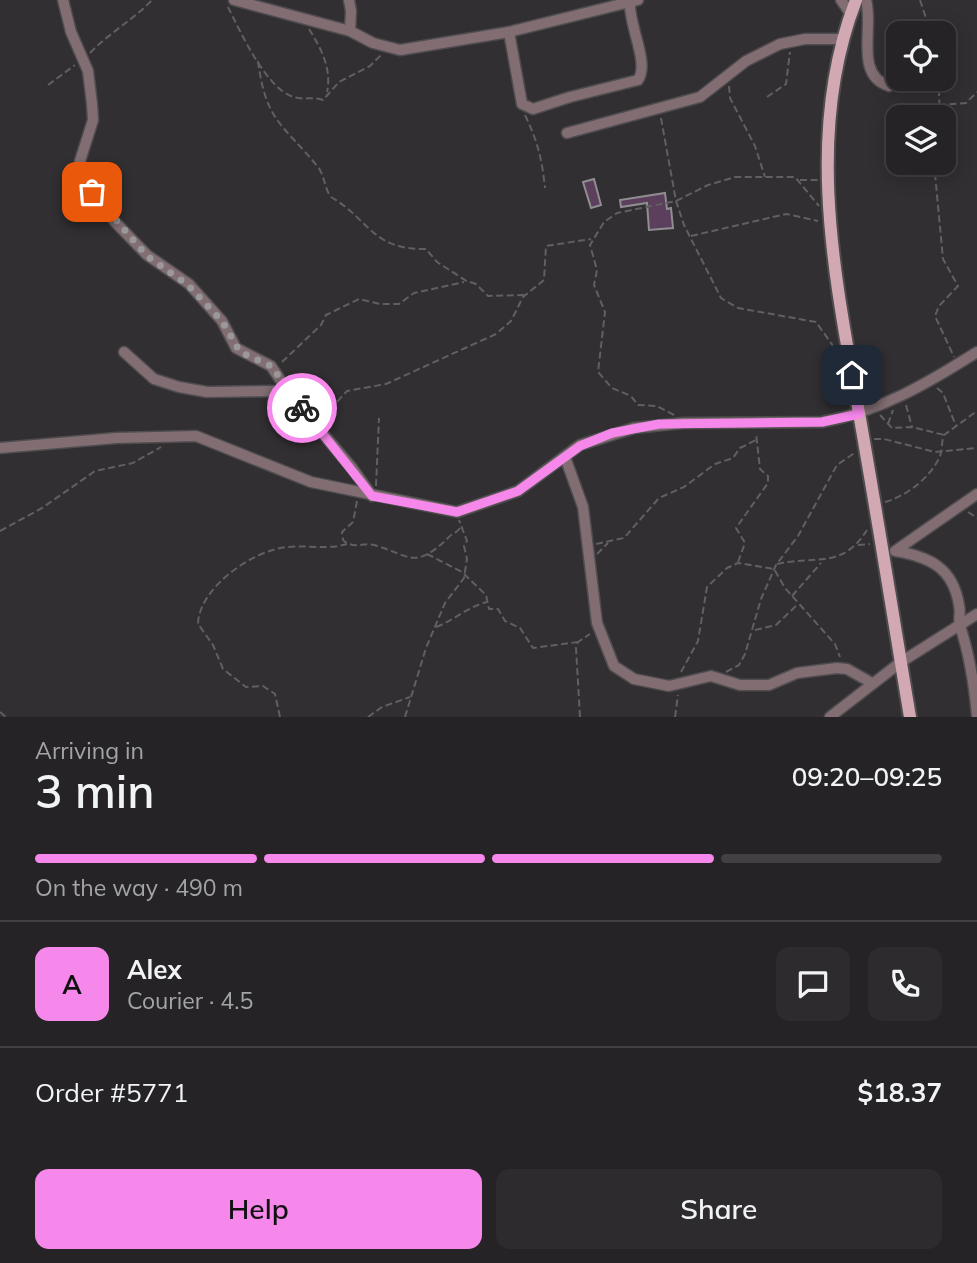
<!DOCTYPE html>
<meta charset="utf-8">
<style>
:root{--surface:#252325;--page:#2d2b2d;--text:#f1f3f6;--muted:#a3a4a7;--line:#424042;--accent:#f788eb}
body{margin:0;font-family:Mulish,sans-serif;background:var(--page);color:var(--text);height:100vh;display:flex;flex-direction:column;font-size:26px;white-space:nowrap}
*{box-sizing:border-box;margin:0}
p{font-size:23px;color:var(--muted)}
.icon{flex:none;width:38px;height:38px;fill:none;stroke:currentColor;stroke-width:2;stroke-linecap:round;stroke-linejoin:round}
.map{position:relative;height:717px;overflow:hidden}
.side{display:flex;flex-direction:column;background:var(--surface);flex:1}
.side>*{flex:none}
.fabs{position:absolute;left:886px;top:21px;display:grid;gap:14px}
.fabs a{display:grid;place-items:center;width:70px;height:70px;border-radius:14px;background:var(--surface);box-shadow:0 4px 18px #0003,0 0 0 2px var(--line);font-size:35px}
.pin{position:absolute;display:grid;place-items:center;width:60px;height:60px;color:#fff;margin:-30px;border-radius:14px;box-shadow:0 4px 10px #0006}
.courier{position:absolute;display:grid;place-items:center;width:70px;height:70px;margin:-35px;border:5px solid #f788eb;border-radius:50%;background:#fff;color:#222;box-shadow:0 2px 9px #0007}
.headline em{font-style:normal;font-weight:600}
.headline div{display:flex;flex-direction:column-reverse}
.headline{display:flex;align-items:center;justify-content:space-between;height:119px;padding:0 35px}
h1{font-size:46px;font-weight:600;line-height:52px}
.bar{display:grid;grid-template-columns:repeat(4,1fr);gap:10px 7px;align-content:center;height:84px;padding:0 35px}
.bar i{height:9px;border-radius:5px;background:var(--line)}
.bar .active{background:var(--accent)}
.bar p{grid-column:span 4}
.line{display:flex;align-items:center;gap:18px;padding:0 35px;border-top:2px solid var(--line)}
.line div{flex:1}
.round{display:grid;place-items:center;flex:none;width:74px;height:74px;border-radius:14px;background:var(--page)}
.primary-button{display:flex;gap:14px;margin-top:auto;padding:14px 35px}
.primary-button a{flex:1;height:80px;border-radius:14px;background:var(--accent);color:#111;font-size:28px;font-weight:600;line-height:80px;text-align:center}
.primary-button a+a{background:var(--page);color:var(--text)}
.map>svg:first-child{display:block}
.building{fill:#5b3f5c;stroke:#908e90;stroke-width:2}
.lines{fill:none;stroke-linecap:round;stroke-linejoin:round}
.minor-casing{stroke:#4e4c4e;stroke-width:13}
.major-casing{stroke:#4e4c4e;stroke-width:16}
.path{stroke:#616061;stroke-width:2;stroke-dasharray:7 3.5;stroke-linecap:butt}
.minor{stroke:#816d72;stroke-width:10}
.major{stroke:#d2a9b3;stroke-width:12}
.done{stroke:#9a989a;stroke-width:7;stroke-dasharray:0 12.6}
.route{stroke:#f788eb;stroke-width:9}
</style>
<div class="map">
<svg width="977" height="717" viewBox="0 0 977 717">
<rect width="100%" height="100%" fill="#312f31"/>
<!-- building -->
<g class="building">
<path d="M594,179L601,205L591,208L583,182Z"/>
<path d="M665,193L667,209L671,208L673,228L649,230L647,203L621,207L620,200Z"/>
</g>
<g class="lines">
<!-- minor casing -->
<g class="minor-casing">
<g id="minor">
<path d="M63,0L71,32L88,71L92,104L93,120L80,161L84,180L115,222L147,255L189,284L222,321L236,348L271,366L291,396"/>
<path d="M234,0L350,31L373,43L400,50L509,32L638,0"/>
<path d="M349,0L351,11L350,31"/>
<path d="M841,0L850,13"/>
<path d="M866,0C874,28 854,75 889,86"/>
<path d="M509,32L522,104L533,109L570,97L638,80C650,63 628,24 630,2"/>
<path d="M567,133L700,97L746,61L780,44L805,39H843"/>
<path d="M124,352L154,379L179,387L207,392L273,391L291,396L352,468L372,496"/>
<path d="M0,448L116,438L196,436L311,482L457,512L518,491L580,445L634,428L683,423L822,422C879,412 928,383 977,352"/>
<path d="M565,457L583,507L597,623L614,666L634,679L669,686L711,676L740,685H769L797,673L837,668L847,669L872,683"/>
<path d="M895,551L977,494"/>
<path d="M896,551C930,557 953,568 959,605C961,612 958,620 960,626C970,656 974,683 977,715"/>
<path d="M830,717L901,662L977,614"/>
</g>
</g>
<!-- major casing -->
<g class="major-casing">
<path id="major" d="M856,0C804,134 835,277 859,413C877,514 893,616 910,717"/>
</g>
<!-- path -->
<g class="path">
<path d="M920,0L927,21L938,33"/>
<path d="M228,7C240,31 265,86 291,96C302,101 313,96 323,100L339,82L370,66L382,54"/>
<path d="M309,29C321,48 332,69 327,92"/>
<path d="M90,53C109,33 133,20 152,0"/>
<path d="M258,61C266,122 282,123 318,167C325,176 324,188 331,197C370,220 372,250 426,249L437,262L468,282"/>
<path d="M48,85L75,65"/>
<path d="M729,86L730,98L755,146L765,177"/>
<path d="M767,97L786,84L790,52"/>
<path d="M939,105L966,103L977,92"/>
<path d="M525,115C538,142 542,160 545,188"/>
<path d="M940,117L939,94L948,60L943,39"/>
<path d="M661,118L676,201L684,225L721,298L738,308L816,322L836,350"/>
<path d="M934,163L943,259L958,286L939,306L935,316L954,357"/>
<path d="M800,180H819"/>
<path d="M691,236L786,214L818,221"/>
<path d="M470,282L476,284L488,296L525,295"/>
<path d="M282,362L321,325L326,315L359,299L380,304H399L414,293L464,282"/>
<path d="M937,388L943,393L956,426"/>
<path d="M906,405L912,427"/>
<path d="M674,415L657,406L638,405L631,396L612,388L598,372L605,312L594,285L597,270L590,245L604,222L617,213L676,201L708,185L735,177H795L819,206"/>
<path d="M880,415L892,428L912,427L944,435"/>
<path d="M323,417L347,391L386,384L496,334L511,321L523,297L544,280L546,246L591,239"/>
<path d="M888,424L893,410"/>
<path d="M874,439H884L935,452L977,448"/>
<path d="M376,486L379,418"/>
<path d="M357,501L353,522L342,532L343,540C354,550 362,542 374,545C410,555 414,571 448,538C452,533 456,534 460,528"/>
<path d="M885,502C907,496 931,477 940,456C943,449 941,442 944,435L977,411"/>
<path d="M968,512L977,518"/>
<path d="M0,531L42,508L95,471L133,463L161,447"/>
<path d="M596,544L624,538L659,498L684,487L715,464L733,458L740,448L756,440"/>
<path d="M858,545L870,544"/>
<path d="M427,554L462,572L486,595L489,609H498L505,621L520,628L533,648L578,642"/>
<path d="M597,554L608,543"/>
<path d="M738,562L745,543L736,528L768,483V476L760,469L756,433"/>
<path d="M777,564C815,555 842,570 867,530"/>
<path d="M792,596L821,563"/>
<path d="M436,627C455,620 467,607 487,602"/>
<path d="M755,630L776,625L797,605"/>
<path d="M681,672L698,641L707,587L727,568L738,563L774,569L785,588L835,644L840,657"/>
<path d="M726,672L739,665L745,654L761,599L776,565L798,536L837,465L856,452"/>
<path d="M0,712L6,717"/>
<path d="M280,717L275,694L263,686L246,687L223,669L213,645L198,624C199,587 254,550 287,547C308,545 327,550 347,544"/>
<path d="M368,717L382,707L410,697"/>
<path d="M405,717L426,648L445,603L464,578L467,559L464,546L467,541L459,520"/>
<path d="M580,717L576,648L578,642L590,634"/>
<path d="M675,717L678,695"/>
</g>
<!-- minor -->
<use href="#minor" class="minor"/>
<!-- major -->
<use href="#major" class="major"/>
</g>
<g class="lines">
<!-- done -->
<path class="done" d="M92,192L147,256L188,285L222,321L240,352L271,366L302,408"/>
<!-- route -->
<path class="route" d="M302,408L372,496L457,512L518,491L580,446L612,433L659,424L822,422L859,414L852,375"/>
</g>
</svg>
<div class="fabs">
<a><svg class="icon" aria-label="locate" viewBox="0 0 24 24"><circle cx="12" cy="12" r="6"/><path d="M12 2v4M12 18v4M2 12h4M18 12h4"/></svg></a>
<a><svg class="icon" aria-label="layers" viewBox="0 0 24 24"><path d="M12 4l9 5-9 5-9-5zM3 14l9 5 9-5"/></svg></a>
</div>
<div class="pin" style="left:92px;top:192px;background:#ea580c"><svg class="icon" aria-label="bag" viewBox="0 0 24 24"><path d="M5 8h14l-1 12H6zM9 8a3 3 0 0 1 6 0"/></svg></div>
<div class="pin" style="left:852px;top:375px;background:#1f2937"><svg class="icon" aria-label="home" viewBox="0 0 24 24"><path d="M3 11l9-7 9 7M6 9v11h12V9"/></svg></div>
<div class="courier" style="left:302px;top:408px"><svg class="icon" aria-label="bike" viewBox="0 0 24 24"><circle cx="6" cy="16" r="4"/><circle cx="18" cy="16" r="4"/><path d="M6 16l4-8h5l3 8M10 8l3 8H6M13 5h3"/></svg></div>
</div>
<section class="side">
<div class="headline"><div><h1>3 min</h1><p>Arriving in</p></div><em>09:20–09:25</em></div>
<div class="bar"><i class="active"></i><i class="active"></i><i class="active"></i><i></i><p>On the way · 490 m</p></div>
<div class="line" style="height:126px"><b class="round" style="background:var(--accent);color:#111">A</b><div><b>Alex</b><p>Courier · 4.5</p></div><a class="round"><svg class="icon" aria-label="chat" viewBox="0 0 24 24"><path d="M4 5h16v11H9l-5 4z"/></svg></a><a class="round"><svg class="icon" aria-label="phone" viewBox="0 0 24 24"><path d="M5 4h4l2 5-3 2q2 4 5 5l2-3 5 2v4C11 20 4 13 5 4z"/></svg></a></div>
<div class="line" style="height:91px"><div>Order #5771</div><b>$18.37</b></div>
<div class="primary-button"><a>Help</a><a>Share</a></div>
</section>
